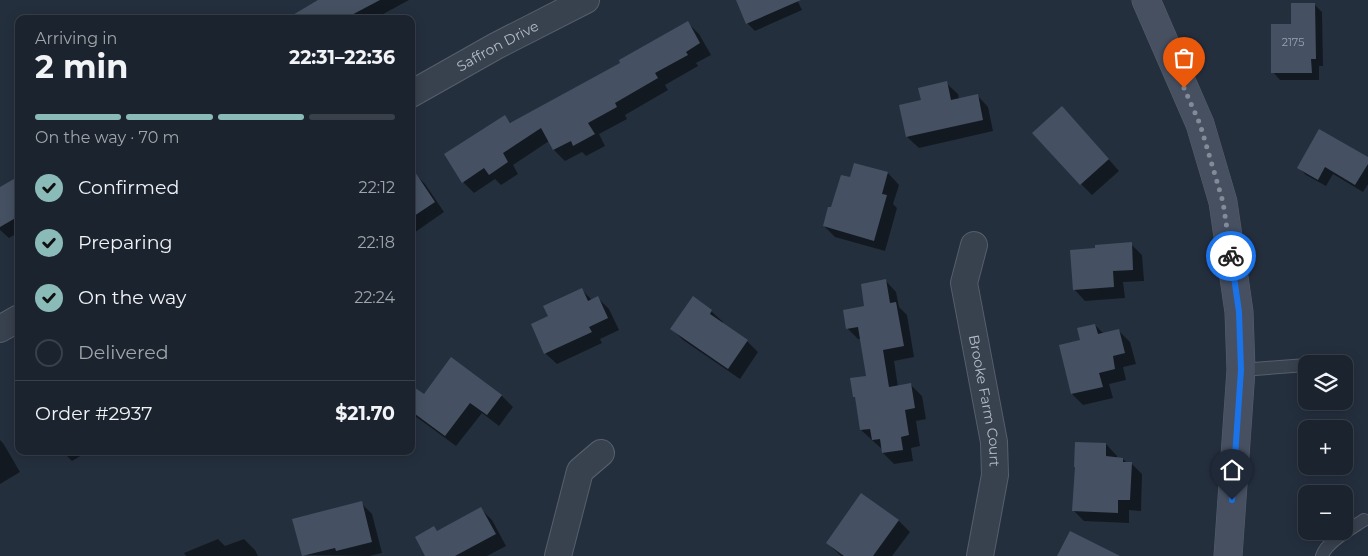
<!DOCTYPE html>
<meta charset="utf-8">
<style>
:root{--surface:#1b232e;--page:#242b36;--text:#f1f3f6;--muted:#a0a4aa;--line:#39404a;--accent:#8bbbb9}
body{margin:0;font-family:Montserrat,sans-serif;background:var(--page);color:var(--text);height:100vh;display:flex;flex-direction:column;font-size:19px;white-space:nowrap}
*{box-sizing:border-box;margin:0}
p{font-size:16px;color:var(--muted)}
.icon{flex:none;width:28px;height:28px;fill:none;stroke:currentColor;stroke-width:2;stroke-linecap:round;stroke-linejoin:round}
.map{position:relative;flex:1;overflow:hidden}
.side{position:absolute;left:15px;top:15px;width:400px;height:440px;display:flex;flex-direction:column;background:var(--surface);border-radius:10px;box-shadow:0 2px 12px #0003,0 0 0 1px var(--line)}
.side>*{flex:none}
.buttons{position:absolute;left:1298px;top:355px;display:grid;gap:10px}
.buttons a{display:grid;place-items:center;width:55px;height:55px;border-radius:10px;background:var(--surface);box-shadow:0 2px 12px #0003,0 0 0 1px var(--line);font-size:25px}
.pin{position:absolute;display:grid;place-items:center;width:42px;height:42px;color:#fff;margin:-51px -21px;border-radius:50% 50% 50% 0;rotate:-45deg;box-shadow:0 0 5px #0007}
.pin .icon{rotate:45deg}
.courier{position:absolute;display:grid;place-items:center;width:50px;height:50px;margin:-25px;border:4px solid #1a73e8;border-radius:50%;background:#fff;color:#222;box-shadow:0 1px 6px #0007}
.overview em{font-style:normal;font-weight:700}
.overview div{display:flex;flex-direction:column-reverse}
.overview{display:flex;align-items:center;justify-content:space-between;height:85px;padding:0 20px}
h1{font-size:32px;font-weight:700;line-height:38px}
.bar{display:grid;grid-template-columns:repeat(4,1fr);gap:8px 5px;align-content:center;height:60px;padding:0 20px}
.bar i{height:6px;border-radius:4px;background:var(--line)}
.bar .on{background:var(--accent)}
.bar p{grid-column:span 4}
.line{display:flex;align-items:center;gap:12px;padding:0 20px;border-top:1px solid var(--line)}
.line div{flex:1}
ol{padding:0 20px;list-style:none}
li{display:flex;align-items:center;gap:15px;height:55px}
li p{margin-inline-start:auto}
li .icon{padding:5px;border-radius:50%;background:var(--accent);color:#111;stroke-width:4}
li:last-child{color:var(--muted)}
li i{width:28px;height:28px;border:2px solid var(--line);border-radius:50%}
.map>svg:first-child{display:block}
.shadow{fill:#0007}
.building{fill:#455162}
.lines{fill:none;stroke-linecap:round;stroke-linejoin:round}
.lane-casing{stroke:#565f6c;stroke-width:14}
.street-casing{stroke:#565f6c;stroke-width:28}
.secondary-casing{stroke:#565f6c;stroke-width:29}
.lane{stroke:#38414e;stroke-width:12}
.street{stroke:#38414e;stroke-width:26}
.secondary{stroke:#465061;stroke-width:28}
.done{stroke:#828b98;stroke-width:5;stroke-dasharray:0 9}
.route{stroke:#1a73e8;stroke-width:6}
.labels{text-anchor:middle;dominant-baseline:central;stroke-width:5;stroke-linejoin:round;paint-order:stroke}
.number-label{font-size:11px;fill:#98a1af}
.street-label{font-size:14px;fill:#b4bcc9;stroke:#1d2633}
</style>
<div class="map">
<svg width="1368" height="556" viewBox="0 0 1368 556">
<rect width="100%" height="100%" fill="#242f3e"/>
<!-- shadow -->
<g class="shadow">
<path d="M321,0H409L374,19H288Z"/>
<path d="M737,0H797L802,10L755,31L747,23Z"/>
<path d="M1315,5L1322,12L1323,66H1319V80H1280L1273,72L1292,25Z"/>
<path d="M688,23L699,34L711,55L696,63L698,66L665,85L668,90L625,115L627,119L599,134L605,146L586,156L582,152L565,161L554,150L549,141L513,165L518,174L501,185L495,179L474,193L463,182L505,117L512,124L622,63Z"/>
<path d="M946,83L958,94L959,99L977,95L988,107L993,131L919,148L907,137L922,101Z"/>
<path d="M1073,119L1119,171L1092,195L1081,184Z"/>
<path d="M1368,159V184L1363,192L1333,174L1326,186L1306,175L1298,167Z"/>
<path d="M855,164L888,173L899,185L893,204L897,208L885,251L835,237L824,226L832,209L851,179Z"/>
<path d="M415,174L425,184L444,212L411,235V177Z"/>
<path d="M19,177V232L9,238L0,230V188Z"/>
<path d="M1131,244L1142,255L1144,281L1123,282L1125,298L1085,301L1074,289L1097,249Z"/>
<path d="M885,280L896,292L899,307L907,315L914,357L894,361L898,387L911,385L922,396L926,419L916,421L920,446L911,448L913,461L894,464L883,453V450L861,430L867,377L861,339H858L847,328L866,307Z"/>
<path d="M582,290L592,300L597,297L609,309L619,330L600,339L602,343L557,364L545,353L550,317Z"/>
<path d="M711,311L723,322L722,324L747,341L758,352L740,379L683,340L672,329Z"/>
<path d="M1095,325L1104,334L1119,331L1130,342L1136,364L1123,367L1126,380L1109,384L1113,398L1083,405L1072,394L1082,341Z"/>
<path d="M451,359L502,396L513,407L499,426L482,413L456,446L411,413V386L424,396Z"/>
<path d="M0,440L3,443L20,472L0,484Z"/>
<path d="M1106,444L1117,456V458L1123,459L1127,463H1131L1142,474L1141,511L1129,510V523L1084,521L1073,510Z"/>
<path d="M56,451H87V452L72,461L64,453L60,455Z"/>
<path d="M861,495L899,521L910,532L892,556H841L827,543Z"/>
<path d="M361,503L372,514L382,553L369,556L303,555Z"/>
<path d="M481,509L492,520L506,546L487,556H426L434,528L438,532Z"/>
<path d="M218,539L225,546L244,539L255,550L258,556H186L184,553Z"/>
</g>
<!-- building -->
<g class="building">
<path d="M318,0H380L344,19H286Z"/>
<path d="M736,0H801L746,24Z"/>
<path d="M1291,3H1315L1316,59H1311L1312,73H1271V24H1291Z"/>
<path d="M688,21L700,43L686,52L688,55L655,73L658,78L615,103L617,107L588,123L595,134L573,146L571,141L553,150L541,128L503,153L508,162L489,175L484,168L462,183L444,154L505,115L510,123L620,63L619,60Z"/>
<path d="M947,81L951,100L978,94L983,120L906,137L899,105L921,100L918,88Z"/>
<path d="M1062,106L1109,159L1080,185L1032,133Z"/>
<path d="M1319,129L1368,157V164L1355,185L1325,167L1318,180L1297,168Z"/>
<path d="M854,163L888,172L882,194L887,195L874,241L823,226L828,207H831L841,175L850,177Z"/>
<path d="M411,166L435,202L411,218Z"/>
<path d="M19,176V216L0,227V187Z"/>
<path d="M1132,242L1133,270L1113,271L1114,287L1073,290L1070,250L1095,248V245Z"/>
<path d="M886,279L890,303L896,302L904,346L883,350L889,387L911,383L915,408L905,410L909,435L901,437L903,450L882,453L880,439L872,440L870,429L860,430L855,397H853L850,378L866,376L858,327L846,329L843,310L864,306L861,284Z"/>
<path d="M582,288L588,301L598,296L608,318L589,327L592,332L544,354L531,324L548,316L543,306Z"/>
<path d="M693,296L712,310L710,314L748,340L728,369L670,329Z"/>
<path d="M1095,324L1098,334L1119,329L1125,353L1113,356L1115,369L1099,373L1103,387L1071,394L1059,345L1080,340L1077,328Z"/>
<path d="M451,357L502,395L487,415L470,403L445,436L411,411V385L424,394Z"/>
<path d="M1075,442L1106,443V456L1123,458V462H1132L1130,500H1118V513L1072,511L1075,467H1074Z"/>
<path d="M861,493L899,520L873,556H844L826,543Z"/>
<path d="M362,501L372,542L336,551L335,548L302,556L292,519Z"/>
<path d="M481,507L496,534L455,556H425L415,537L434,526L437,531Z"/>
<path d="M1070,531L1120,556H1057Z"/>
</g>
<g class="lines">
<!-- lane casing -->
<g class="lane-casing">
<g id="lane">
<path d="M1241,370L1306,365"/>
<path d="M1322,556C1326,542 1352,528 1364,520"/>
</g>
</g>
<!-- street casing -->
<g class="street-casing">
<g id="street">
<path id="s1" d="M411,94L496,46L586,0"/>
<path id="s2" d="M974,245L964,283L994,442L995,475L980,556"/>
<path d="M0,329L19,318"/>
<path d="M558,556L580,471L601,453"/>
</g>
</g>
<!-- secondary casing -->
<g class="secondary-casing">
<path id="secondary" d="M1146,0L1200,124L1223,202L1239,312L1241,370L1228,556"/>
</g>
<!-- lane -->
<use href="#lane" class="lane"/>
<!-- street -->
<use href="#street" class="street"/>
<!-- secondary -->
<use href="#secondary" class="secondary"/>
</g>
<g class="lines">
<!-- done -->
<path class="done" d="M1184,88L1200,124L1223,202L1231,256"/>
<!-- route -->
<path class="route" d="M1231,256L1239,312L1241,370L1232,500"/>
</g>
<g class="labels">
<!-- number labels -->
<g class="number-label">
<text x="1293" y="42">2175</text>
</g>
<!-- street labels -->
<g class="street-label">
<text stroke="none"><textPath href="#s1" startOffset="99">Saffron Drive</textPath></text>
<text stroke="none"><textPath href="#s2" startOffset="159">Brooke Farm Court</textPath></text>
</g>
</g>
</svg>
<div class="buttons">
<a><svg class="icon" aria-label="layers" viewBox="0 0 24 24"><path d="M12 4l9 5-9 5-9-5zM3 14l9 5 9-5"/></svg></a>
<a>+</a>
<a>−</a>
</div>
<div class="pin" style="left:1184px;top:88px;background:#ea580c"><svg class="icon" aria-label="bag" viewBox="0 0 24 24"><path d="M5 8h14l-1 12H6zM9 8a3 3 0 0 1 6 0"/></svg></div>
<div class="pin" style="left:1232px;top:500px;background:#1f2937"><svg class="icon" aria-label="home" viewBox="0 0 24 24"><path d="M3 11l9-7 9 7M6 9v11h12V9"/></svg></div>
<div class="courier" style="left:1231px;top:256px"><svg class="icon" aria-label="bike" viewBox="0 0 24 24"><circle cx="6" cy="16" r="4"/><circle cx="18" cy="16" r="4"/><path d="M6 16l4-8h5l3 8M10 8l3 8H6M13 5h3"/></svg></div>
<section class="side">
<div class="overview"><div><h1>2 min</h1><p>Arriving in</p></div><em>22:31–22:36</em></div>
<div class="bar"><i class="on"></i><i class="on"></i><i class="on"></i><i></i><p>On the way · 70 m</p></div>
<ol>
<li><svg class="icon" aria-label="check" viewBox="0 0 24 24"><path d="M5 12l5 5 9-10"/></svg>Confirmed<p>22:12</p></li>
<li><svg class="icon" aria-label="check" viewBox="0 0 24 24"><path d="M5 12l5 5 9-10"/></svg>Preparing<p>22:18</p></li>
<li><svg class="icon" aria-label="check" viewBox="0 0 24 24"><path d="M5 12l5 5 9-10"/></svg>On the way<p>22:24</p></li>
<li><i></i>Delivered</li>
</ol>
<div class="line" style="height:65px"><div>Order #2937</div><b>$21.70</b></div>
</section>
</div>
